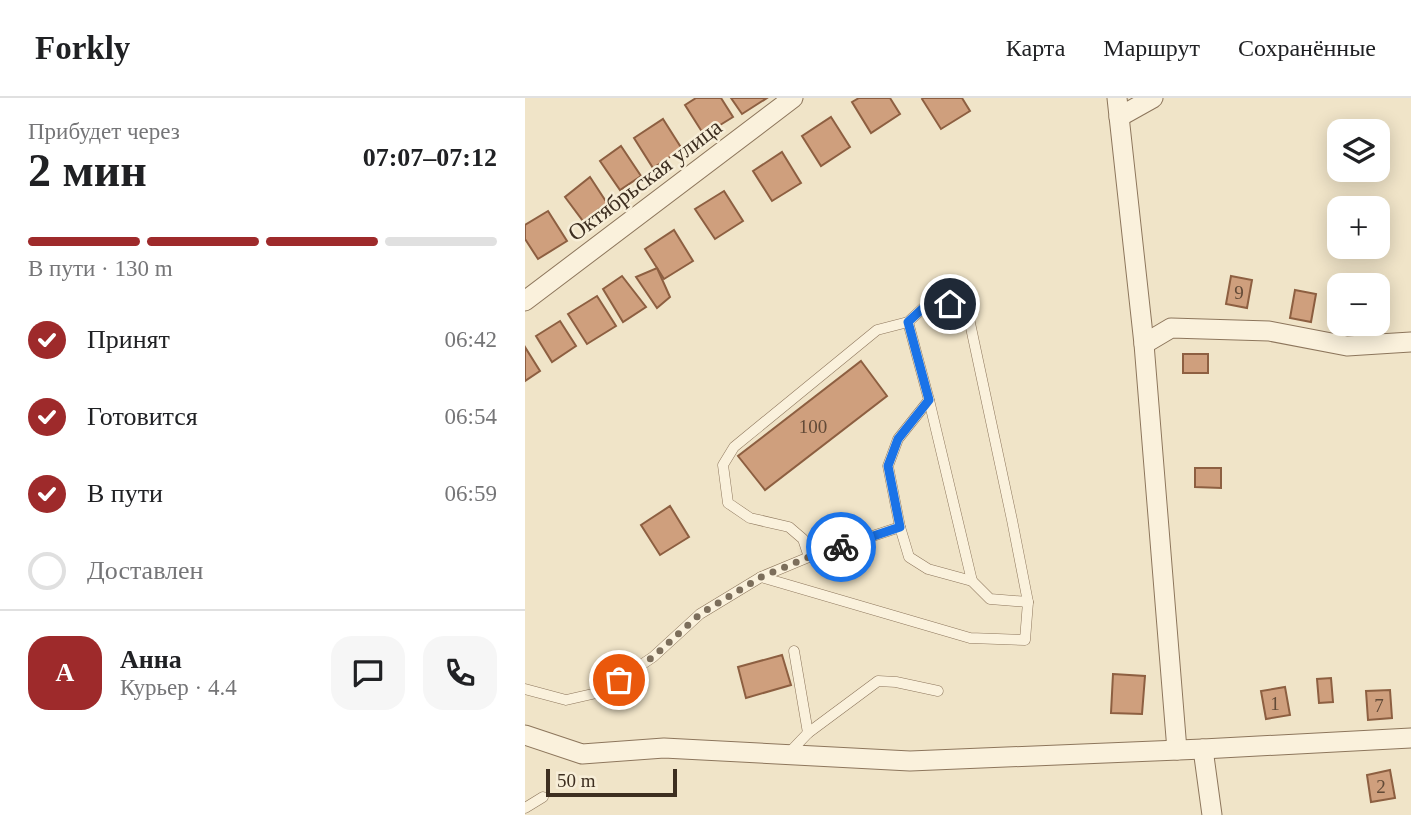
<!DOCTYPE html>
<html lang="ru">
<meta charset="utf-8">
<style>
:root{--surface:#fff;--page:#f6f6f6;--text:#202124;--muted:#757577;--line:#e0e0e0;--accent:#9e2a2b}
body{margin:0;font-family:Georgia,serif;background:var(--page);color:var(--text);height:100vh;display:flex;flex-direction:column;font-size:26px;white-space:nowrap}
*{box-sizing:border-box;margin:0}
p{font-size:23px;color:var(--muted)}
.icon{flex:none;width:38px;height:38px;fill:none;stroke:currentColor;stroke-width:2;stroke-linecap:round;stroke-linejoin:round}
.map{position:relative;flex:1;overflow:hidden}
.side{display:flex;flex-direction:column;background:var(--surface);width:525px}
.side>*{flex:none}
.controls{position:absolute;left:802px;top:21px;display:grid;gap:14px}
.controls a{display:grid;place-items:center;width:63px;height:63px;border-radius:14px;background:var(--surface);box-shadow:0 4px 18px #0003;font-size:35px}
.scale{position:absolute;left:21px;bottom:18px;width:131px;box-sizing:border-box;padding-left:7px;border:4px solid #3d2e20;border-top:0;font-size:19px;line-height:24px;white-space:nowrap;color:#3d2e20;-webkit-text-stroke:5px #f7eed8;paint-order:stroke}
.pin{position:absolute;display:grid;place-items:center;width:60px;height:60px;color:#fff;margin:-30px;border:4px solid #fff;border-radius:50%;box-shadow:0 2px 7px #0007}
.courier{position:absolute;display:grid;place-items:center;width:70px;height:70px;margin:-35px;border:5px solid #1a73e8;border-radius:50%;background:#fff;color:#222;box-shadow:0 2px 9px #0007}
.headline em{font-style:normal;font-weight:700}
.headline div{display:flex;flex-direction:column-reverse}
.headline{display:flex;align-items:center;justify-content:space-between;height:119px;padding:0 28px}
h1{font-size:46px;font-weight:700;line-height:52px}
.bar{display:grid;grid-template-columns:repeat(4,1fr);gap:10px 7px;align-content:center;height:84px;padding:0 28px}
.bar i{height:9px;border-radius:5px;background:var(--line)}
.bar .active{background:var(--accent)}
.bar p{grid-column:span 4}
.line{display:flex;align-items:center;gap:18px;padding:0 28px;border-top:2px solid var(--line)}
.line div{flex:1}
.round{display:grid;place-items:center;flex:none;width:74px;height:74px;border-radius:21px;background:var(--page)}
ol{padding:0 28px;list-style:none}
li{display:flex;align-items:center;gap:21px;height:77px}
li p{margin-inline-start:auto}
li .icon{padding:7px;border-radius:50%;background:var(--accent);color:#fff;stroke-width:4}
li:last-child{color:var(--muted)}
li i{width:38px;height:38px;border:4px solid var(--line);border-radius:50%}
header{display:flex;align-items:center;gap:42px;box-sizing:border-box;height:98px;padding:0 35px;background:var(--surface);border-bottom:2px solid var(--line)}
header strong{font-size:33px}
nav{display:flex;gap:38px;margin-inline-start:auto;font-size:24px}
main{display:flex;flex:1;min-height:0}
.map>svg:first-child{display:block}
.building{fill:#cf9f7d;stroke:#8d5f41;stroke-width:2}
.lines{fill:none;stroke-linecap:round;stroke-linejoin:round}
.service-casing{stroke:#8d765c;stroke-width:11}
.minor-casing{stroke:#8d765c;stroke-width:21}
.service{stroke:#faf1dc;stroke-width:10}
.minor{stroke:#faf1dc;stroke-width:19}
.done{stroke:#7c6e5b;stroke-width:7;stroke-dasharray:0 12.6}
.route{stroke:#1a73e8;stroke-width:9}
.labels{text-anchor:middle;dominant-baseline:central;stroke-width:5;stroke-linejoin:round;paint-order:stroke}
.number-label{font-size:19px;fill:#624a37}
.street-label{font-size:23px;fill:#3d2e20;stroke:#f7eed8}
</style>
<header>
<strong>Forkly</strong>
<nav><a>Карта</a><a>Маршрут</a><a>Сохранённые</a></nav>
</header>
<main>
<section class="side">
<div class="headline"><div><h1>2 мин</h1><p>Прибудет через</p></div><em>07:07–07:12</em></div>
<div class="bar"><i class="active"></i><i class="active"></i><i class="active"></i><i></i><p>В пути · 130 m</p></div>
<ol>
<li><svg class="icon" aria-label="check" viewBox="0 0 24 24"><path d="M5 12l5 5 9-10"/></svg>Принят<p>06:42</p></li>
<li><svg class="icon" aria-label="check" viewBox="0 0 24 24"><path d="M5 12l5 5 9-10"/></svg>Готовится<p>06:54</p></li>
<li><svg class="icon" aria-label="check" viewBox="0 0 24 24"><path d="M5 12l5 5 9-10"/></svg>В пути<p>06:59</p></li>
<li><i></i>Доставлен</li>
</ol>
<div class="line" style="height:126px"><b class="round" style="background:var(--accent);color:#fff">А</b><div><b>Анна</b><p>Курьер · 4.4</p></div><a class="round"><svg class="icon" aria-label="chat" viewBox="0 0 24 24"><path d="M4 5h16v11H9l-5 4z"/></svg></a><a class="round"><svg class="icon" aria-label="phone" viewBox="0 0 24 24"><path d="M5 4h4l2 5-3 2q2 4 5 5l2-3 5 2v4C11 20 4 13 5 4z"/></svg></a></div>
</section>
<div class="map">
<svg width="886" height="717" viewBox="0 0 886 717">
<rect width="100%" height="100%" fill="#f0e4c8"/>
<!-- building -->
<g class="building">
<path d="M171,0H196L208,19L179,37L160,7Z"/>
<path d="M206,0H242L217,16Z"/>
<path d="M334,0H365L375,16L346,35L327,4Z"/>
<path d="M398,0H437L445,13L416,31L397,1Z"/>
<path d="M306,19L325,49L296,68L277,38Z"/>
<path d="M138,21L157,51L128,70L109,40Z"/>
<path d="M96,48L116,78L95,92L75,63Z"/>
<path d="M257,54L276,85L247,103L228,73Z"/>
<path d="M65,79L82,105L58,123L40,99Z"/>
<path d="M199,93L218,123L190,141L170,111Z"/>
<path d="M23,113L42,143L13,161L0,141V127Z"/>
<path d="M149,132L168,163L139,181L120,151Z"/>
<path d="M132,170L145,199L132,210L111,179Z"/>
<path d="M97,178L121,209L98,224L78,191Z"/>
<path d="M706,178L727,182L722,210L701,206Z"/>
<path d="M770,192L791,196L786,224L765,220Z"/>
<path d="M72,198L91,228L62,246L43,216Z"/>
<path d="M35,223L51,248L27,264L11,238Z"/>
<path d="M0,249L15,273L0,283Z"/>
<rect x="658" y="256" width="25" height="19"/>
<path d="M336,263L362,298L240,392L213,358Z"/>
<path d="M670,370H696V390L670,389Z"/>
<path d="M145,408L164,439L135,457L116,427Z"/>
<path d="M257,557L266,587L221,600L213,569Z"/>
<path d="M588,576L620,578L617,616L586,615Z"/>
<path d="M806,580L808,604L794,605L792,581Z"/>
<path d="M760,589L765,617L741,621L736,593Z"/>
<path d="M865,592L867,620L843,622L841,593Z"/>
<path d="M865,672L870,700L846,704L842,677Z"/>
</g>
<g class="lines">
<!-- service casing -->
<g class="service-casing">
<g id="service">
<path d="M383,224L404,302L447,483"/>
<path d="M404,302L373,341L363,368L375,429L384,459L403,471L447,483L465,501L503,504"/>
<path d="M236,479L445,540L500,542L503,504L487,422L442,211L409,200L383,224L352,232L209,349L198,367L203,405L225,420L264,429L278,441L284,459"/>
<path d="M269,553L283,635"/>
<path d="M0,591L41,602L76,594L128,559L175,516L236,479L284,459L375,429"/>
<path d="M263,656L283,635L353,583L371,584L413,593"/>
<path d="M0,710L18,699"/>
</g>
</g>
<!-- minor casing -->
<g class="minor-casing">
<g id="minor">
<path d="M592,0L619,246L652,652"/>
<path d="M594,19L628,0"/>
<path d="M0,203L268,0"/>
<path d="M619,246L646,230L744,233L822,248L886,244"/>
<path d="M0,637L57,656L139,650L385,663L678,651L886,640"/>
<path d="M678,651L687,717"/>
</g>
</g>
<!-- service -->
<use href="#service" class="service"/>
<!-- minor -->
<use href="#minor" class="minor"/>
</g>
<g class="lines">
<!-- done -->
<path class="done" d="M94,582L128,559L175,516L236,479L284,459L316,449"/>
<!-- route -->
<path class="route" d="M316,449L375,429L363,368L373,341L404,302L383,224L409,200L425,206"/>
</g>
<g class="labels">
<!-- number labels -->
<g class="number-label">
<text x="714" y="194">9</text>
<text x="288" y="328">100</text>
<text x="750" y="605">1</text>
<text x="854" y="607">7</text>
<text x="856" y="688">2</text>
</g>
<!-- street labels -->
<g class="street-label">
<text transform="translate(120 82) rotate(-37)">Октябрьская улица</text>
</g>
</g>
</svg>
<div class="controls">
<a><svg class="icon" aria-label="layers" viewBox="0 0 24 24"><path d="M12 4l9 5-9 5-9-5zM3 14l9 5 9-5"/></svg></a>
<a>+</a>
<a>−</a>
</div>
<div class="scale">50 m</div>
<div class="pin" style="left:94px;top:582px;background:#ea580c"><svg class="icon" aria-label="bag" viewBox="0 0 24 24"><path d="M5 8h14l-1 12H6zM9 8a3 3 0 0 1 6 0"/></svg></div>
<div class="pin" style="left:425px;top:206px;background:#1f2937"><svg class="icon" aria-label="home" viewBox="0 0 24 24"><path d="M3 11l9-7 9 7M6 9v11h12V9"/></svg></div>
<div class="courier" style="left:316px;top:449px"><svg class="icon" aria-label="bike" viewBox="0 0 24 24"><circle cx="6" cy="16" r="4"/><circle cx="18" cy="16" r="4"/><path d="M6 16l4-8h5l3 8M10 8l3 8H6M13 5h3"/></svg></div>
</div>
</main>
